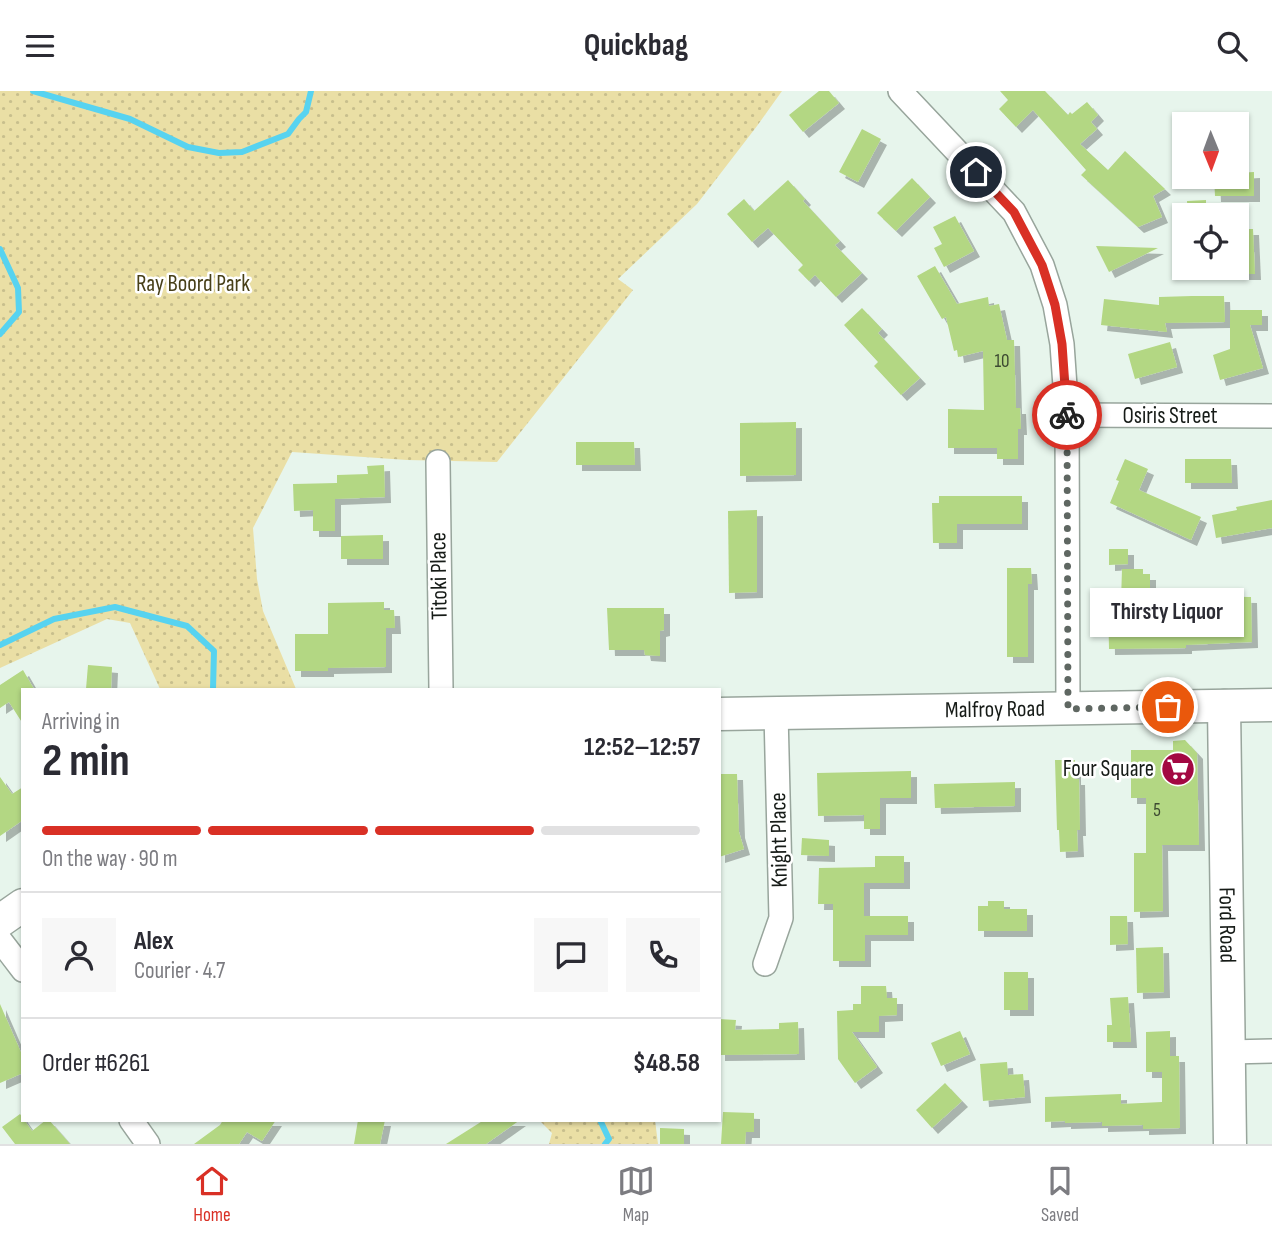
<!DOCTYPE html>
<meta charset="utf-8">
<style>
:root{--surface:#fff;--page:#f7f7f7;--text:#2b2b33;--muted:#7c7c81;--line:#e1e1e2;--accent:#d93025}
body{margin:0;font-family:"Sofia Sans Condensed",sans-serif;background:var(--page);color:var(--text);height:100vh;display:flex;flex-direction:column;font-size:26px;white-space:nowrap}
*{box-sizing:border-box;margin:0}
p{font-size:23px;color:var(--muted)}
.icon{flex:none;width:38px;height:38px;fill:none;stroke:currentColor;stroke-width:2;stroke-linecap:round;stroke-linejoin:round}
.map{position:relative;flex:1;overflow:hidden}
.drawer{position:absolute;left:21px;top:597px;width:700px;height:434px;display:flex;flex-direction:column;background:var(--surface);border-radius:0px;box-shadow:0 2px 5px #0004}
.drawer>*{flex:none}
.needle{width:46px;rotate:179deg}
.tools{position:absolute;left:1172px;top:21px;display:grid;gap:14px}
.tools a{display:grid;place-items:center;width:77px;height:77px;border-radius:0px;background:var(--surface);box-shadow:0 2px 5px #0004;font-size:35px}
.pin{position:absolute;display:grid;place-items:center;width:60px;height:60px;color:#fff;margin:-30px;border:4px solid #fff;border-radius:50%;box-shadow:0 2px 7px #0007}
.courier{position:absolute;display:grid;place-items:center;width:70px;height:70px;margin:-35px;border:5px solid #d93025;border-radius:50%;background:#fff;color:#222;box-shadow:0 2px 9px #0007}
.bubble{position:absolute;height:49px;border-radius:0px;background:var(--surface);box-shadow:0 2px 5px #0004;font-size:23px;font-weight:700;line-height:49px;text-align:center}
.summary em{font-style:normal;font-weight:700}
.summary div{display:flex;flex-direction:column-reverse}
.summary{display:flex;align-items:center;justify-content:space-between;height:119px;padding:0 21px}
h1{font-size:46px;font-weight:700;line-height:52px}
.bar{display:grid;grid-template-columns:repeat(4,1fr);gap:10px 7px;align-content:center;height:84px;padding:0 21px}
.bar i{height:9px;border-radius:5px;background:var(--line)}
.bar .selected{background:var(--accent)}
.bar p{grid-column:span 4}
.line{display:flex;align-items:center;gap:18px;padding:0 21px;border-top:2px solid var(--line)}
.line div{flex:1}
.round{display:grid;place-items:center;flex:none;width:74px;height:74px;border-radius:0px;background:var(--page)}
header{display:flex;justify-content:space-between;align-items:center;height:91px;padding:0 21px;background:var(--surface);font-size:32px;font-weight:700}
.tabs{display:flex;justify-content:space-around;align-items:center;height:98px;border-top:2px solid var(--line);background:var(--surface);font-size:19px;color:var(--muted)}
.tabs a{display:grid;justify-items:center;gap:4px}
.tabs .selected{color:var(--accent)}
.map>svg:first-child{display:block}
.grass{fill:url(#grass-dots)}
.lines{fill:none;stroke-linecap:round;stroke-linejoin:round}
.stream{stroke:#57d3f0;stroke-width:6}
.building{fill:#b3d783;filter:url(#shadow)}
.street-casing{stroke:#98a59c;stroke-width:26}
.secondary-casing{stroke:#98a59c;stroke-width:35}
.street{stroke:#fff;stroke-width:23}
.secondary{stroke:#fff;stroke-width:32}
.done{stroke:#5f6762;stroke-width:7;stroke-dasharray:0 12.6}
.route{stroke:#d93025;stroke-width:9}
.labels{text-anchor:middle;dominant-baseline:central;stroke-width:5;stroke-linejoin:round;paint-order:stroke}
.number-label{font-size:19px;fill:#3d4a32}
.park-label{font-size:23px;fill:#484019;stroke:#fff}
.street-label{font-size:23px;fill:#161b17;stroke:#fff}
.poi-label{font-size:23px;fill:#161b17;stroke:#fff;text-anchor:end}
</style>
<header><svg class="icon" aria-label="menu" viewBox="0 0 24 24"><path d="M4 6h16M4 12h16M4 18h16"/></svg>Quickbag<svg class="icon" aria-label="search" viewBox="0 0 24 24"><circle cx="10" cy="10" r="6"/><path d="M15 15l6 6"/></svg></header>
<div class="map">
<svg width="1272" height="1053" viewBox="0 0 1272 1053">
<defs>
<pattern id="grass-dots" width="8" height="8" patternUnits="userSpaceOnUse" patternTransform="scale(1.75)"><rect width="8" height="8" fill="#eadfa5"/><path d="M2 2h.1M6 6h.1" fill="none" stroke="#c8bf8d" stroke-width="1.8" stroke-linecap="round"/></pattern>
<filter id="shadow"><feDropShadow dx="6" dy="6" stdDeviation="0" flood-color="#0004"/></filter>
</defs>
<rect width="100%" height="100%" fill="#e7f5ec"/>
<!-- grass -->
<g class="grass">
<path d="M0,0H782L757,35L697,113L618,188L633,199L497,371L407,369L292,361L253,437L257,488L263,520L296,598H160L130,532L107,528L0,577Z"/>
<path d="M539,1029H655L658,1053H549L552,1042Z"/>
</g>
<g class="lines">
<!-- stream -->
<g class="stream">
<path d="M33,0L130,28L188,56L219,62L242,61L288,43L299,28L306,21L311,0"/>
<path d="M0,158L18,197L19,221L0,243"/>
<path d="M0,554L54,528L115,516L187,535L214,560L213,598"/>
<path d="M600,1029L609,1048L605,1053"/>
</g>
</g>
<!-- building -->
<g class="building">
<path d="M819,0H829L839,12L803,41L789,24Z"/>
<path d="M1000,0H1045L1068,24L1070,21L1072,23L1087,11L1098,24L1091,31L1097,38L1080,53L1108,79L1125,60L1165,98L1153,105L1162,126L1138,136L1081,84L1086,79L1033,19L1016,36L999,18L1008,9Z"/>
<path d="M862,38L881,48L858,91L839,81Z"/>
<path d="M1254,81V105H1215L1214,86H1237V82Z"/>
<path d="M912,87L930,106L896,140L877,122Z"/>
<path d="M788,89L805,108L803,110L840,150L835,154L862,182L836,206L815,184L809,190L798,179L803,174L768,137L752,151L727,123L744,108L754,120Z"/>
<path d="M1206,109V124H1188L1187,110Z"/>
<path d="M955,125L974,160L944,176L934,157L942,153L933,136Z"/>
<path d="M1237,138H1253L1255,183H1237Z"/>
<path d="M1096,155L1158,157L1109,181Z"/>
<path d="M935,175L957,213L988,206L989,215L999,213L1007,249H1014L1016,317H1020L1021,338H1018V368H997V357H948V318L984,319L983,260L958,266L957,259L954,260L946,226L942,228L917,185Z"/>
<path d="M1192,205H1224L1225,231L1165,232L1167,241L1101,234L1104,208L1159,214V206Z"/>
<path d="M862,217L882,238L878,242L920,287L901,304L874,275L878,271L844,234Z"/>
<path d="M1230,219H1262V234H1250L1263,277L1220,289L1213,264L1230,258Z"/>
<path d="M1170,251L1177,276L1135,288L1128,263Z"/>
<path d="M796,331V384L740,385V332Z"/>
<path d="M576,351H634L635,374H576Z"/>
<path d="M1125,368L1148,378L1139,399L1201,426L1191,449L1110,412L1119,390L1116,389Z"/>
<path d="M1185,368H1231L1232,392H1185Z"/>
<path d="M384,374L385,406L335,408V440H313V419L294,420L293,393L337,392V384L368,383L367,375Z"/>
<path d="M939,405H1022V433H957V452H933L932,412H939Z"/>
<path d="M1272,409V437L1216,447L1212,424L1237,419L1236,416Z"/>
<path d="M757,419V501L729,502L728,420Z"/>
<path d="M383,444V468H341V445Z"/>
<path d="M1109,458H1128V473L1109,474Z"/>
<path d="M1007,477H1031L1032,493H1028V566H1007Z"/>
<path d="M1122,478H1143V483H1150V518L1189,516V505L1251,506L1252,551L1186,554V557L1109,558L1108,511L1121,510Z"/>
<path d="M384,511V519H394L395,537H386V576L328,577V580H295V543H328V512Z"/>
<path d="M607,517H664V539L660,540V565L645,564L644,559H609Z"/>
<path d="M88,574L112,576L111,598H86Z"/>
<path d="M23,579L34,598H23V633L9,611L0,617V594Z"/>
<path d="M1185,649L1197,662L1199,754H1162L1163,820L1134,821V762H1146V707H1131V659H1173V650Z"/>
<path d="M1055,669H1075V688H1079L1080,739H1077L1078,760L1060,761L1059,739H1057Z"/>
<path d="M911,680V707H880V738H864V724L818,725L817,682Z"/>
<path d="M719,683H737L739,741L744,758L719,766Z"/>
<path d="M0,686L12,703L23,696V729L0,745Z"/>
<path d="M1015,691V715L935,717L934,693Z"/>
<path d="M802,747L829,749V765L801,764Z"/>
<path d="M875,765H904V792H864V825H908V844H865V870H833V813H818L819,777L875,776Z"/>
<path d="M988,810H1004V818H1027V840H978V815H988Z"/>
<path d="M1110,825H1127L1128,853L1110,854Z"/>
<path d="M1163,856L1164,901L1137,902L1136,857Z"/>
<rect x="1004" y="881" width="24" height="38"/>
<path d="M861,895H886L887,907H897V924L879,925V941H852L877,976L855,992L838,968L837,920L853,919V913H861Z"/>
<path d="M1128,906L1131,951H1107V934H1112L1110,907Z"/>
<path d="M0,913L23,966V982L0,992Z"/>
<path d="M719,928L736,929L735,939L779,938V932L798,931L799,963L719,964Z"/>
<path d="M960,940L970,963L941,975L931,952Z"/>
<path d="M1170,940V965H1179L1180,1037L1143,1038V1034L1102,1035V1031L1065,1032V1030L1045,1031V1006L1121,1003V1013L1162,1011V981H1146V941Z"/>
<path d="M1007,971L1008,984L1023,983L1025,1006L983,1010L980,973Z"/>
<path d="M945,992L962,1010L932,1037L916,1019Z"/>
<path d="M723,1021L754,1022V1041H746L745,1053H721Z"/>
<path d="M20,1023L32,1040L46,1029H49L70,1053H15L2,1036Z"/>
<path d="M223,1029H276L262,1050L247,1041L239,1053H194L220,1034Z"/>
<path d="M358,1029H385L380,1053H354Z"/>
<path d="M484,1029H520L486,1053H446Z"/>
<path d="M660,1037L684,1038V1053H660Z"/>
</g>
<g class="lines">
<!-- street casing -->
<g class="street-casing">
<g id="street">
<path d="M900,0L1014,121L1042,174L1055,214L1062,253L1067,324L1068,618"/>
<path d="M1067,324L1272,325"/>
<path d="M438,371L441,598"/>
<path d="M0,849L23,879"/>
<path d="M765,873L781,827L776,622"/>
<path d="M1229,961L1272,960"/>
<path d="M131,1029L148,1053"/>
</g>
</g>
<!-- secondary casing -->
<g class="secondary-casing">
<g id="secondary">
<path id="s1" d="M1224,615L1230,1053"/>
<path id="s2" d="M719,623L1272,614"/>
<path d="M0,830L23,814"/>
</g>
</g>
<!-- street -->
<use href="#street" class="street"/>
<!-- secondary -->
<use href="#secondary" class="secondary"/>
</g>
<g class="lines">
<!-- done -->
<path class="done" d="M1067,324L1068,618L1168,616"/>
<!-- route -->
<path class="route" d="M976,81L1014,121L1042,174L1055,214L1062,253L1067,324"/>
</g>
<!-- icons -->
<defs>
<g id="supermarket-disc" transform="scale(1.75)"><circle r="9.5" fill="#a30842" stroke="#fff"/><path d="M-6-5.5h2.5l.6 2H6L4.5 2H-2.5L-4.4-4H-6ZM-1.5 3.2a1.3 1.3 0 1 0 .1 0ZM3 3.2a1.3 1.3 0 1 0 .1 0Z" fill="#fff"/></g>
</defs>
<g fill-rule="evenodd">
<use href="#supermarket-disc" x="1178" y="678"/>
</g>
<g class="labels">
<!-- number labels -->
<g class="number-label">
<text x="1002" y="270">10</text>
<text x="1157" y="719">5</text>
</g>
<!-- park labels -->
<g class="park-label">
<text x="193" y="193">Ray Boord Park</text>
</g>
<!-- street labels -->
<g class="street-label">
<text x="1170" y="325">Osiris Street</text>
<text transform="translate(439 485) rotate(-91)">Titoki Place</text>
<text stroke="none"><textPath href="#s2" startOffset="276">Malfroy Road</textPath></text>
<text transform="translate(779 749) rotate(-91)">Knight Place</text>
<text stroke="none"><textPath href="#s1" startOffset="219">Ford Road</textPath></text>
</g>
<!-- poi labels -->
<g class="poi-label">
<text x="1154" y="678">Four Square</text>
</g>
</g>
</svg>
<div class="tools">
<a><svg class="needle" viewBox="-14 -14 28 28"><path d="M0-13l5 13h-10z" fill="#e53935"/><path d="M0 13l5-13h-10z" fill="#7c7c81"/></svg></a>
<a><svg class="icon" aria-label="locate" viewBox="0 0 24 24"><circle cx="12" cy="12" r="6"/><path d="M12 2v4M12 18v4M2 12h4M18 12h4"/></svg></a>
</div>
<div class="pin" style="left:1168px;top:616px;background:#ea580c"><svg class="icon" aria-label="bag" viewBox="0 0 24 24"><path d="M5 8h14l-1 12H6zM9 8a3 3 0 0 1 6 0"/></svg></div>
<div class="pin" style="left:976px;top:81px;background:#1f2937"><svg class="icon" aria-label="home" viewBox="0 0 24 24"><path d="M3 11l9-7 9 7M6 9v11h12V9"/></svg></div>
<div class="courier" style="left:1067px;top:324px"><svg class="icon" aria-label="bike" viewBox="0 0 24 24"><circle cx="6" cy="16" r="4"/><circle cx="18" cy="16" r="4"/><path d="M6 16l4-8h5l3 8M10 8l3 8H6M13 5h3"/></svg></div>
<div class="bubble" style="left:1090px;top:497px;width:154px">Thirsty Liquor</div>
<section class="drawer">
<div class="summary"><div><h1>2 min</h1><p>Arriving in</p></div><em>12:52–12:57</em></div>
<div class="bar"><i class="selected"></i><i class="selected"></i><i class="selected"></i><i></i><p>On the way · 90 m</p></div>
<div class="line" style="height:126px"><a class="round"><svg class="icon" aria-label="person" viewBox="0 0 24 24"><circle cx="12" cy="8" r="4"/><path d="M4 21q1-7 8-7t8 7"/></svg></a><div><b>Alex</b><p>Courier · 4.7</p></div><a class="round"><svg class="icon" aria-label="chat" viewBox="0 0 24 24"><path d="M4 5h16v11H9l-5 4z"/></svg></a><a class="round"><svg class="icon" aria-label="phone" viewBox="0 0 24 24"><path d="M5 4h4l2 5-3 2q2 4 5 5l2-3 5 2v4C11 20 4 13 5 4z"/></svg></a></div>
<div class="line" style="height:91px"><div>Order #6261</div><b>$48.58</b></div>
</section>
</div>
<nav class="tabs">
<a class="selected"><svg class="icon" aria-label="home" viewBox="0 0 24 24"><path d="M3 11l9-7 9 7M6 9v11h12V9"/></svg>Home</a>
<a><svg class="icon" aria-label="map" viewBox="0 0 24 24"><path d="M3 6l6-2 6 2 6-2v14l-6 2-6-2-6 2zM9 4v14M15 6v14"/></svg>Map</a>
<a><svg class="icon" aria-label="saved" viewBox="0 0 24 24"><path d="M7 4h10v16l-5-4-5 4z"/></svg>Saved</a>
</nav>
